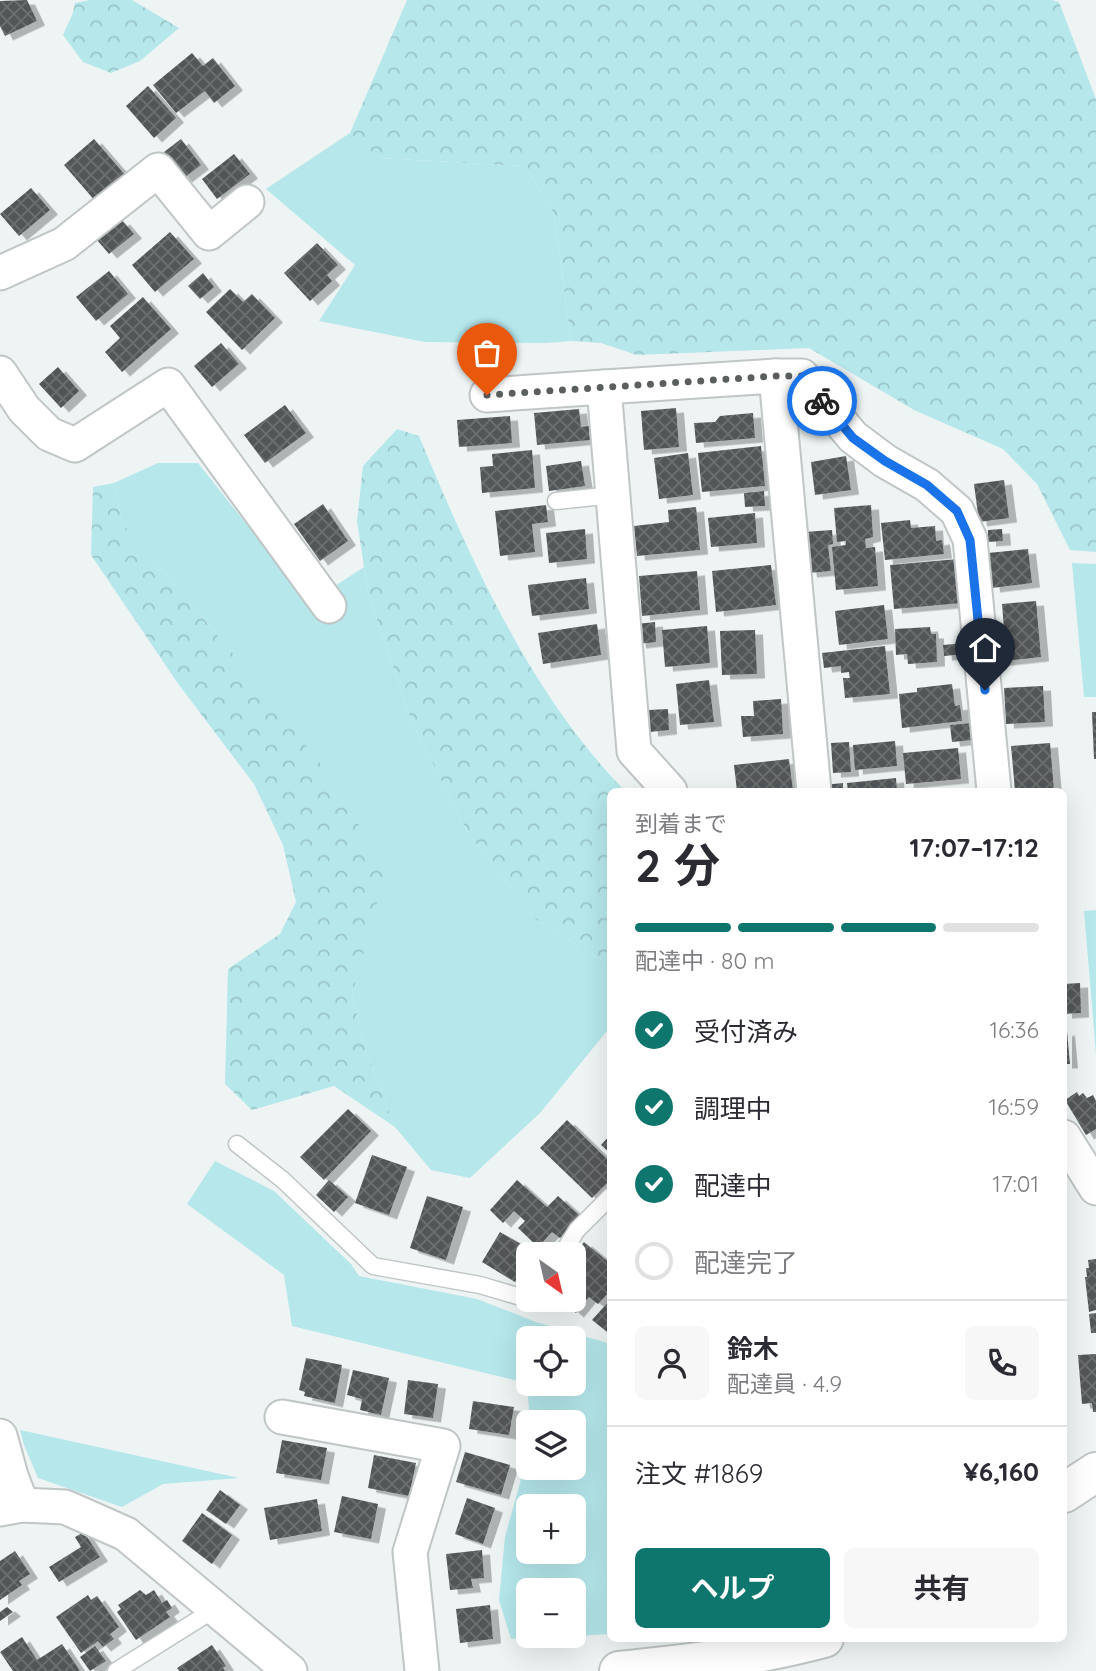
<!DOCTYPE html>
<html lang="ja">
<meta charset="utf-8">
<style>
:root{--surface:#fff;--page:#f7f7f7;--text:#2b2b33;--muted:#7c7c81;--line:#e1e1e2;--accent:#0f766e}
body{margin:0;font-family:Quicksand,"Noto Sans JP",sans-serif;background:var(--page);color:var(--text);height:100vh;display:flex;flex-direction:column;font-size:26px;white-space:nowrap}
*{box-sizing:border-box;margin:0}
p{font-size:23px;color:var(--muted)}
.icon{flex:none;width:38px;height:38px;fill:none;stroke:currentColor;stroke-width:2;stroke-linecap:round;stroke-linejoin:round}
.map{position:relative;flex:1;overflow:hidden}
.side{position:absolute;left:607px;top:788px;width:460px;height:854px;display:flex;flex-direction:column;background:var(--surface);border-radius:10px;box-shadow:0 7px 28px #0002}
.side>*{flex:none}
.needle{width:46px;rotate:146deg}
.buttons{position:absolute;left:516px;top:1242px;display:grid;gap:14px}
.buttons a{display:grid;place-items:center;width:70px;height:70px;border-radius:10px;background:var(--surface);box-shadow:0 7px 28px #0002;font-size:35px}
.pin{position:absolute;display:grid;place-items:center;width:60px;height:60px;color:#fff;margin:-72px -30px;border-radius:50% 50% 50% 0;rotate:-45deg;box-shadow:0 0 7px #0007}
.pin .icon{rotate:45deg}
.courier{position:absolute;display:grid;place-items:center;width:70px;height:70px;margin:-35px;border:5px solid #1a73e8;border-radius:50%;background:#fff;color:#222;box-shadow:0 2px 9px #0007}
.overview em{font-style:normal;font-weight:700}
.overview div{display:flex;flex-direction:column-reverse}
.overview{display:flex;align-items:center;justify-content:space-between;height:119px;padding:0 28px}
h1{font-size:46px;font-weight:700;line-height:52px}
.bar{display:grid;grid-template-columns:repeat(4,1fr);gap:10px 7px;align-content:center;height:84px;padding:0 28px}
.bar i{height:9px;border-radius:5px;background:var(--line)}
.bar .active{background:var(--accent)}
.bar p{grid-column:span 4}
.line{display:flex;align-items:center;gap:18px;padding:0 28px;border-top:2px solid var(--line)}
.line div{flex:1}
.round{display:grid;place-items:center;flex:none;width:74px;height:74px;border-radius:10px;background:var(--page)}
ol{padding:0 28px;list-style:none}
li{display:flex;align-items:center;gap:21px;height:77px}
li p{margin-inline-start:auto}
li .icon{padding:7px;border-radius:50%;background:var(--accent);color:#fff;stroke-width:4}
li:last-child{color:var(--muted)}
li i{width:38px;height:38px;border:4px solid var(--line);border-radius:50%}
.cta{display:flex;gap:14px;margin-top:auto;padding:14px 28px}
.cta a{flex:1;height:80px;border-radius:10px;background:var(--accent);color:#fff;font-size:28px;font-weight:700;line-height:80px;text-align:center}
.cta a+a{background:var(--page);color:var(--text)}
.map>svg:first-child{display:block}
.green{fill:#b5e7eb;fill-rule:evenodd}
.forest{fill:url(#forest-crowns)}
.building{fill:url(#building-cross-hatch);filter:url(#shadow)}
.lines{fill:none;stroke-linecap:round;stroke-linejoin:round}
.service-casing{stroke:#c0c5c6;stroke-width:19}
.minor-casing{stroke:#c0c5c6;stroke-width:37}
.tertiary-casing{stroke:#c0c5c6;stroke-width:42}
.service{stroke:#fff;stroke-width:16}
.minor{stroke:#fff;stroke-width:33}
.tertiary{stroke:#fff;stroke-width:38}
.done{stroke:#5b5e5e;stroke-width:7;stroke-dasharray:0 12.6}
.route{stroke:#1a73e8;stroke-width:9}
</style>
<div class="map">
<svg width="1096" height="1671" viewBox="0 0 1096 1671">
<defs>
<pattern id="forest-crowns" width="20" height="18" patternUnits="userSpaceOnUse" patternTransform="scale(1.75)"><rect width="20" height="18" fill="#b5e7eb"/><path d="M2 6a3 3 0 1 1 6 0M12 15a3 3 0 1 1 6 0" fill="none" stroke="#9ac5c8"/></pattern>
<pattern id="building-cross-hatch" width="8" height="8" patternUnits="userSpaceOnUse" patternTransform="scale(1.75)"><rect width="8" height="8" fill="#535758"/><path d="M0 0l8 8M0 8l8-8" fill="none" stroke="#6c6f70"/></pattern>
<filter id="shadow"><feDropShadow dx="8" dy="4.5" stdDeviation="0" flood-color="#0004"/></filter>
</defs>
<rect width="100%" height="100%" fill="#eef4f4"/>
<!-- green -->
<g class="green">
<path d="M350,133L379,158L525,166L554,214L571,341L546,343L425,342L319,321L355,265L266,189Z"/>
<path d="M158,463H198L309,603L364,567L368,593L411,720L468,833L534,918L611,966V1026L540,1113L470,1178L431,1170L395,1127L366,1052L352,994L366,939L236,657L122,523L114,483Z"/>
<path d="M1072,563L1096,564V697H1084Z"/>
<path d="M1096,910V1054L1084,911Z"/>
<path d="M215,1161L274,1191L351,1264L359,1276L477,1299L536,1322L611,1344V1634L574,1636V1591H528V1636H562L511,1639L499,1600L505,1537L528,1454V1468H574V1423H530L527,1383L292,1326L284,1275L187,1204ZM528,1339H574V1384H528ZM528,1507H574V1552H528Z"/>
<path d="M20,1430L239,1478L163,1484L122,1507L38,1478L24,1445Z"/>
</g>
<!-- forest -->
<g class="forest">
<path d="M90,0H132L179,28L140,61L111,73L83,62L63,35L73,13L75,3Z"/>
<path d="M407,0H1052L1059,2L1096,99V552L1070,550L1037,484L1003,449L914,410L809,348L637,355L601,343L571,341L554,214L525,166L379,158L350,133Z"/>
<path d="M397,429L419,436C470,559 531,695 625,791H611V966L534,918L468,833L411,720L368,593L357,521L363,466Z"/>
<path d="M114,483L122,523L236,657L343,792L384,877L352,994L366,1052L395,1127L334,1086L252,1110L225,1084L228,969L280,934L296,902L283,845L254,784L179,685L91,555L93,487Z"/>
</g>
<!-- building -->
<g class="building">
<path d="M27,0L37,21L5,36L0,26V1Z"/>
<path d="M192,53L203,66L213,58L235,86L214,103L205,91L176,113L153,85Z"/>
<path d="M148,86L176,118L154,138L126,106Z"/>
<path d="M94,139L126,176L96,202L64,165Z"/>
<path d="M181,139L201,165L184,178L164,152Z"/>
<path d="M234,154L250,174L217,199L202,179Z"/>
<path d="M31,188L50,210L19,236L0,214Z"/>
<path d="M122,220L134,234L109,254L97,240Z"/>
<path d="M170,232L194,259L155,292L132,265Z"/>
<path d="M317,243L338,265L327,275L332,281L310,301L284,273Z"/>
<path d="M109,271L128,294L96,321L76,297Z"/>
<path d="M203,273L214,287L200,299L188,286Z"/>
<path d="M230,289L243,302L252,294L275,318L242,350L206,312Z"/>
<path d="M143,297L171,329L122,372L105,352L120,338L110,326Z"/>
<path d="M221,343L239,364L212,387L194,366Z"/>
<path d="M58,367L79,391L61,408L39,384Z"/>
<path d="M285,405L306,433L265,463L244,435Z"/>
<path d="M676,408L679,447L644,450L641,411Z"/>
<path d="M579,409L581,427L589,426L590,440L537,445L534,413Z"/>
<path d="M753,413L755,438L696,443L694,423L715,422L720,416Z"/>
<path d="M510,416L512,443L459,447L457,420Z"/>
<path d="M761,446L765,486L702,492L698,453Z"/>
<path d="M532,450L535,488L482,493L480,467L493,466L492,454Z"/>
<path d="M688,453L693,495L659,499L654,458Z"/>
<path d="M846,456L851,490L815,495L811,462Z"/>
<path d="M581,461L585,486L549,491L546,466Z"/>
<path d="M1004,480L1009,518L979,522L974,484Z"/>
<path d="M764,491L765,506L745,507L744,493Z"/>
<path d="M323,504L348,541L320,561L294,524Z"/>
<path d="M546,505L548,522L532,524L535,552L500,556L495,511Z"/>
<path d="M871,505L873,537L865,539L866,548L875,547L878,586L836,590L832,547L846,545V541L837,542L834,508Z"/>
<path d="M696,507L700,550L637,556L634,526L669,522L668,510Z"/>
<path d="M755,513L757,543L711,547L708,518Z"/>
<path d="M910,520L911,528L935,526L936,541L942,540L944,554L885,560L881,523Z"/>
<path d="M585,529L587,559L549,563L546,533Z"/>
<path d="M1002,529L1003,541L988,542V530Z"/>
<path d="M832,530L833,544L828,545L831,571L809,573L804,532Z"/>
<path d="M1028,549L1032,583L992,588L988,553Z"/>
<path d="M958,559L962,603L894,609L890,565Z"/>
<path d="M771,565L776,605L716,612L712,571Z"/>
<path d="M697,571L700,610L642,616L639,576Z"/>
<path d="M586,578L589,609L532,616L528,585Z"/>
<path d="M1036,601L1041,657L995,662L992,630L1004,629L1002,604Z"/>
<path d="M884,605L888,639L839,645L835,611Z"/>
<path d="M655,622L656,642L638,644L636,624Z"/>
<path d="M597,624L601,655L543,664L538,633Z"/>
<path d="M707,626L710,663L665,667L662,630Z"/>
<path d="M930,627L931,634H936L937,662L908,664L907,654L896,655L895,629Z"/>
<path d="M755,630L757,674L722,675L720,631Z"/>
<path d="M965,643L966,654L944,656L943,645Z"/>
<path d="M885,646L890,694L845,698L843,678H850L849,672L841,673V666L824,668L822,653Z"/>
<path d="M709,680L714,722L680,725L676,684Z"/>
<path d="M952,684L955,706L960,705L962,721L902,728L899,694L917,692V688Z"/>
<path d="M1043,686L1045,722L1006,724L1004,688Z"/>
<path d="M781,699L783,734L743,737L741,716H754L753,701Z"/>
<path d="M668,709L669,730L650,732L649,710Z"/>
<path d="M1092,712H1096V759H1094Z"/>
<path d="M972,723L973,740L952,742L950,725Z"/>
<path d="M895,741L897,766L855,770L853,745Z"/>
<path d="M849,742L851,772L833,773L831,743Z"/>
<path d="M1050,743L1054,790L1015,791L1011,746Z"/>
<path d="M958,748L961,779L906,784L903,753Z"/>
<path d="M789,759L793,791H737L734,765Z"/>
<path d="M896,778L897,791H848L847,783Z"/>
<path d="M843,783V791H823V785Z"/>
<path d="M1080,983L1081,1013L1064,1014V984Z"/>
<path d="M1067,1031L1070,1064H1064V1032Z"/>
<path d="M1077,1092L1079,1096L1083,1093L1087,1098L1093,1095L1096,1101V1129L1086,1135L1065,1100Z"/>
<path d="M348,1109L371,1131L324,1180L300,1157Z"/>
<path d="M567,1120L611,1163V1179L592,1198L540,1148Z"/>
<path d="M611,1134V1154L601,1145Z"/>
<path d="M372,1155L407,1167L389,1215L355,1203Z"/>
<path d="M329,1180L348,1197L334,1212L316,1195Z"/>
<path d="M517,1180L547,1207L558,1196L580,1216L560,1238L552,1232L538,1247L518,1228L525,1221L514,1211L503,1223L490,1210Z"/>
<path d="M427,1196L463,1207L446,1260L410,1248Z"/>
<path d="M500,1232L533,1251L528,1255L515,1282L482,1262Z"/>
<path d="M584,1242L611,1264V1290L598,1304L589,1297L576,1313L561,1300H574V1255Z"/>
<path d="M1096,1259V1310L1089,1312L1085,1277H1087L1086,1268H1089L1088,1260Z"/>
<path d="M611,1299V1335L592,1320Z"/>
<path d="M1096,1313V1333H1091L1089,1314Z"/>
<path d="M1096,1354V1412H1093L1092,1403L1082,1404L1078,1355Z"/>
<path d="M306,1358L342,1365L335,1403L304,1396L305,1392L299,1390Z"/>
<path d="M353,1370L389,1378L381,1415L360,1410L362,1399L347,1395Z"/>
<path d="M408,1380L438,1384L433,1418L404,1414Z"/>
<path d="M473,1401L514,1407L509,1435L469,1429Z"/>
<path d="M282,1440L327,1448L321,1480L276,1473Z"/>
<path d="M465,1452L510,1465L501,1495L456,1482Z"/>
<path d="M374,1455L416,1463L409,1496L368,1488Z"/>
<path d="M220,1490L240,1505L226,1524L206,1510Z"/>
<path d="M342,1496L378,1504L371,1539L334,1532Z"/>
<path d="M467,1498L495,1508L483,1544L455,1534Z"/>
<path d="M317,1499L322,1531L270,1540L264,1508Z"/>
<path d="M202,1513L232,1535L212,1564L182,1541Z"/>
<path d="M84,1532L100,1557L59,1582L49,1567L81,1547L75,1537Z"/>
<path d="M482,1550L484,1578L471,1579L473,1588L450,1590L446,1554Z"/>
<path d="M15,1551L30,1574L19,1581L22,1585L0,1600V1561Z"/>
<path d="M140,1590L146,1595L154,1590L162,1603L167,1600L172,1608L166,1612L170,1617L136,1640L117,1612L121,1609L118,1605Z"/>
<path d="M88,1595L91,1600L97,1596L119,1627L110,1634L114,1639L103,1647L98,1641L81,1653L56,1617Z"/>
<path d="M490,1605L493,1639L460,1643L456,1609Z"/>
<path d="M7,1607L13,1612L0,1621V1612Z"/>
<path d="M22,1637L37,1660L62,1644L80,1671H13L0,1652Z"/>
<path d="M212,1645L226,1666L223,1668L225,1671H179L177,1668Z"/>
<path d="M95,1646L106,1661L90,1671L80,1657Z"/>
</g>
<g class="lines">
<!-- service casing -->
<g class="service-casing">
<g id="service">
<path d="M556,501L613,495"/>
<path d="M237,1144L283,1180L373,1266L480,1285L531,1300"/>
<path d="M561,1255L577,1230L611,1196"/>
<path d="M116,1671L215,1609"/>
</g>
</g>
<!-- minor casing -->
<g class="minor-casing">
<g id="minor">
<path d="M0,273L64,244L158,170L209,233L247,202"/>
<path d="M0,373L24,409L49,434L75,445L168,385L329,606"/>
<path d="M776,376L814,791"/>
<path d="M487,395L604,387"/>
<path d="M670,791L634,751L604,387L776,376H802L853,437L885,461L927,485L957,511L970,539L994,791"/>
<path d="M1064,1137L1096,1188"/>
<path d="M282,1417L443,1446L410,1552L422,1671"/>
<path d="M0,1436L11,1476L22,1505"/>
<path d="M0,1509L22,1505L65,1507L126,1534L290,1671"/>
</g>
</g>
<!-- tertiary casing -->
<g class="tertiary-casing">
<g id="tertiary">
<path d="M1064,1493L1096,1472"/>
<path d="M619,1671C688,1664 757,1656 824,1638"/>
</g>
</g>
<!-- service -->
<use href="#service" class="service"/>
<!-- minor -->
<use href="#minor" class="minor"/>
<!-- tertiary -->
<use href="#tertiary" class="tertiary"/>
</g>
<g class="lines">
<!-- done -->
<path class="done" d="M487,395L776,376H802L822,401"/>
<!-- route -->
<path class="route" d="M822,401L853,438L885,461L927,485L957,511L970,540L985,690"/>
</g>
</svg>
<div class="buttons">
<a><svg class="needle" viewBox="-14 -14 28 28"><path d="M0-13l5 13h-10z" fill="#e53935"/><path d="M0 13l5-13h-10z" fill="#7c7c81"/></svg></a>
<a><svg class="icon" aria-label="locate" viewBox="0 0 24 24"><circle cx="12" cy="12" r="6"/><path d="M12 2v4M12 18v4M2 12h4M18 12h4"/></svg></a>
<a><svg class="icon" aria-label="layers" viewBox="0 0 24 24"><path d="M12 4l9 5-9 5-9-5zM3 14l9 5 9-5"/></svg></a>
<a>+</a>
<a>−</a>
</div>
<div class="pin" style="left:487px;top:395px;background:#ea580c"><svg class="icon" aria-label="bag" viewBox="0 0 24 24"><path d="M5 8h14l-1 12H6zM9 8a3 3 0 0 1 6 0"/></svg></div>
<div class="pin" style="left:985px;top:690px;background:#1f2937"><svg class="icon" aria-label="home" viewBox="0 0 24 24"><path d="M3 11l9-7 9 7M6 9v11h12V9"/></svg></div>
<div class="courier" style="left:822px;top:401px"><svg class="icon" aria-label="bike" viewBox="0 0 24 24"><circle cx="6" cy="16" r="4"/><circle cx="18" cy="16" r="4"/><path d="M6 16l4-8h5l3 8M10 8l3 8H6M13 5h3"/></svg></div>
<section class="side">
<div class="overview"><div><h1>2 分</h1><p>到着まで</p></div><em>17:07–17:12</em></div>
<div class="bar"><i class="active"></i><i class="active"></i><i class="active"></i><i></i><p>配達中 · 80 m</p></div>
<ol>
<li><svg class="icon" aria-label="check" viewBox="0 0 24 24"><path d="M5 12l5 5 9-10"/></svg>受付済み<p>16:36</p></li>
<li><svg class="icon" aria-label="check" viewBox="0 0 24 24"><path d="M5 12l5 5 9-10"/></svg>調理中<p>16:59</p></li>
<li><svg class="icon" aria-label="check" viewBox="0 0 24 24"><path d="M5 12l5 5 9-10"/></svg>配達中<p>17:01</p></li>
<li><i></i>配達完了</li>
</ol>
<div class="line" style="height:126px"><a class="round"><svg class="icon" aria-label="person" viewBox="0 0 24 24"><circle cx="12" cy="8" r="4"/><path d="M4 21q1-7 8-7t8 7"/></svg></a><div><b>鈴木</b><p>配達員 · 4.9</p></div><a class="round"><svg class="icon" aria-label="phone" viewBox="0 0 24 24"><path d="M5 4h4l2 5-3 2q2 4 5 5l2-3 5 2v4C11 20 4 13 5 4z"/></svg></a></div>
<div class="line" style="height:91px"><div>注文 #1869</div><b>¥6,160</b></div>
<div class="cta"><a>ヘルプ</a><a>共有</a></div>
</section>
</div>
